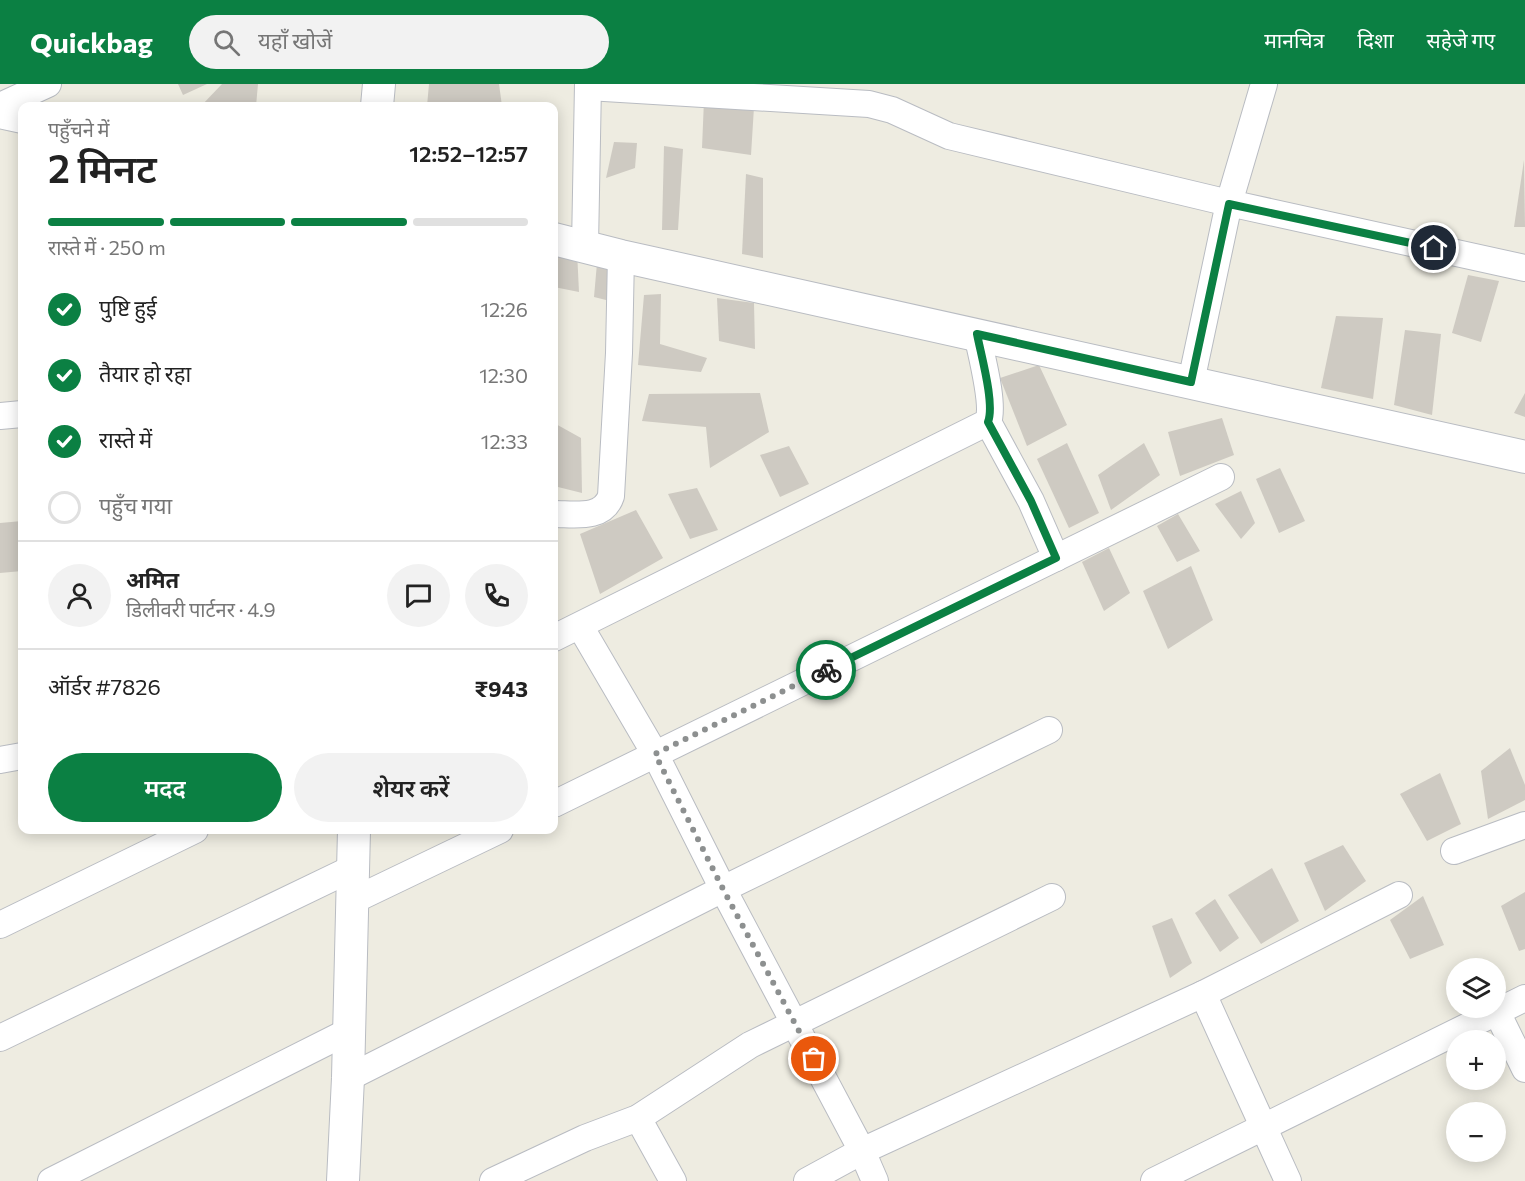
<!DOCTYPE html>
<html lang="hi">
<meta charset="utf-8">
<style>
:root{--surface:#fff;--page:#f2f2f2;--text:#222;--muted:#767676;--line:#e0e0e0;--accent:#0b8043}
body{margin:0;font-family:Commissioner,"Noto Sans Devanagari",sans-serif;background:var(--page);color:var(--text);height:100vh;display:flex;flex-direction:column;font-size:22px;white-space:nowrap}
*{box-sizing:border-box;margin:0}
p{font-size:20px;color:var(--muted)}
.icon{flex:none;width:33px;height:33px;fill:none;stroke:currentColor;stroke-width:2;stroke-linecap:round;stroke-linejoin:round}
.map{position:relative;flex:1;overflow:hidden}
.details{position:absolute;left:18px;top:18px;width:540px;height:732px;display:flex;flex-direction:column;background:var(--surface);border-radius:12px;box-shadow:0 3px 15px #0003}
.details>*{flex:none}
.buttons{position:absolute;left:1446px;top:874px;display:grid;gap:12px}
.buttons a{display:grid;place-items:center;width:60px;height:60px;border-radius:50%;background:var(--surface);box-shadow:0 3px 15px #0003;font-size:30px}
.pin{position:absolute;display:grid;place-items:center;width:51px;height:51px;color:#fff;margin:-26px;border:3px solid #fff;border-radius:50%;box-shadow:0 2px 6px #0007}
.courier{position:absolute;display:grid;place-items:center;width:60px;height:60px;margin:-30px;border:4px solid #0b8043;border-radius:50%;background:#fff;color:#222;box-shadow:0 2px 8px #0007}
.headline em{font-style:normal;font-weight:600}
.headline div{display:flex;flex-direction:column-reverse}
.headline{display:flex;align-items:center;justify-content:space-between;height:102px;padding:0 30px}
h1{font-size:39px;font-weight:600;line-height:45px}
.bar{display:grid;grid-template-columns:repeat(4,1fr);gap:9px 6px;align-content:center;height:72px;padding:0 30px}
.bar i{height:8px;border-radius:4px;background:var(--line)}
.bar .active{background:var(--accent)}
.bar p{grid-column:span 4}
.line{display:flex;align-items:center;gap:15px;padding:0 30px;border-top:2px solid var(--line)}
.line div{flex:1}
.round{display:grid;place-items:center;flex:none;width:63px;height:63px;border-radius:32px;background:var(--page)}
ol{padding:0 30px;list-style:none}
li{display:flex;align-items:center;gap:18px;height:66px}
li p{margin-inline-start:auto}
li .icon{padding:6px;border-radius:50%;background:var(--accent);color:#fff;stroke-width:4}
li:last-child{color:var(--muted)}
li i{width:33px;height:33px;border:3px solid var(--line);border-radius:50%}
.action{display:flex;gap:12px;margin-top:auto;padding:12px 30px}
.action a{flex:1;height:69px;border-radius:36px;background:var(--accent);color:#fff;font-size:24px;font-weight:600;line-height:69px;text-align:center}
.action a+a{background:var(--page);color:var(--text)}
header{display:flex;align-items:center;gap:36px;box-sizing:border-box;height:84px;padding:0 30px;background:var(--accent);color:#fff}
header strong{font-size:28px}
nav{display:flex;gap:33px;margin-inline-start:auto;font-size:21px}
.search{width:420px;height:54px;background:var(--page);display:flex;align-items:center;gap:15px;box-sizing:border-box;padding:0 21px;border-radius:33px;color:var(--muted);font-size:22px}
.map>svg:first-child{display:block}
.building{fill:#cecac2}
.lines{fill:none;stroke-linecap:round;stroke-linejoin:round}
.minor-casing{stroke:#b9bcc2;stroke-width:28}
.tertiary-casing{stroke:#b9bcc2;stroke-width:34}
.minor{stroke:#fff;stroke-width:26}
.tertiary{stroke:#fff;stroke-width:32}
.done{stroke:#8d9090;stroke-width:6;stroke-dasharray:0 10.8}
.route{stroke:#0b8043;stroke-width:8}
</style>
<header>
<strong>Quickbag</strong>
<div class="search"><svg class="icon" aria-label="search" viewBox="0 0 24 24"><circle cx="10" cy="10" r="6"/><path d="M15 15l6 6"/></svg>यहाँ खोजें</div>
<nav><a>मानचित्र</a><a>दिशा</a><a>सहेजे गए</a></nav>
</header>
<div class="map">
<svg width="1525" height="1097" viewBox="0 0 1525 1097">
<rect width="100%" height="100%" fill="#eeece1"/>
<!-- building -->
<g class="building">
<path d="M178,0H207L183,11Z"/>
<path d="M222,0H258L256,22H201Z"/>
<path d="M429,0H499L502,22H427Z"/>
<path d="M704,16L754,23L751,71L702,64Z"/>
<path d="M614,58L637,59L635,84L606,94Z"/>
<path d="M664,62L683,65L678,146H662Z"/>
<path d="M1524,76L1525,143H1514Z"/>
<path d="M746,90L763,94V174L742,170Z"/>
<path d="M554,161L577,167L579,208L554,203Z"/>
<path d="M597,179H615L614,218L594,213Z"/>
<path d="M1468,191L1499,197L1481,258L1452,249Z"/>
<path d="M661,210L660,260L707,274L701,288L638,281L644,211Z"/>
<path d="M717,214L754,219L755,265L719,257Z"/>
<path d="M1336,232L1383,234L1373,315L1321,304Z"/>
<path d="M1405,246L1441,250L1432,331L1394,321Z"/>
<path d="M1039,281L1067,341L1027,362L1000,294Z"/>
<path d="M760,309L769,348L710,384L706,343L642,337L649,310Z"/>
<path d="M1525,309V333L1514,329Z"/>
<path d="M1222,334L1234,371L1180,392L1168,348Z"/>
<path d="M554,339L581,354L582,409L554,402Z"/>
<path d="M1067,359L1099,429L1069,444L1037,375Z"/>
<path d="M1144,359L1160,391L1111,426L1098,391Z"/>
<path d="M789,362L809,400L780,413L760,371Z"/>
<path d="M1280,384L1305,437L1279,449L1256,395Z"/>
<path d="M697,404L718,446L690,455L668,410Z"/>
<path d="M1241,407L1255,439L1241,455L1215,420Z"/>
<path d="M636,426L663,474L600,510L580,450Z"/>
<path d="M1178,430L1200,467L1177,478L1157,442Z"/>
<path d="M22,437V487L0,489V439Z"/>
<path d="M1109,464L1130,509L1104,527L1082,478Z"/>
<path d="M1191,482L1213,536L1168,565L1143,507Z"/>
<path d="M1510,664L1525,701V716L1488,735L1481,687Z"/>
<path d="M1440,689L1461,740L1427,757L1400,710Z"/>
<path d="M1343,761L1366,797L1325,827L1304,779Z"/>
<path d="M1272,784L1299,837L1261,860L1228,811Z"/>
<path d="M1525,808V865L1519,867L1501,822Z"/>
<path d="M1423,812L1444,861L1410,875L1390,836Z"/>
<path d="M1215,815L1239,854L1220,868L1195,829Z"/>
<path d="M1172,834L1192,879L1170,894L1152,842Z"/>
</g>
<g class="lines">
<!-- minor casing -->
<g class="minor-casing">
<g id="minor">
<path d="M588,3L869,20L892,26L949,52L1229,119L1525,184"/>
<path d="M0,22L48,0"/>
<path d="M585,162L588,0"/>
<path d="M1191,298L1229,119L1264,0"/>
<path d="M0,332L22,330"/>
<path d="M988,338L1031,417L1056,474"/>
<path d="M554,430C574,430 603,436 611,412L619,269L621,172"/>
<path d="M580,542L655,670L723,805L862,1067L875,1097"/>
<path d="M554,554L988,338C995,321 981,270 977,250"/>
<path d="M0,676L22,672"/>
<path d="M554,720L1221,393"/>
<path d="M1454,767L1525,741"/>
<path d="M352,817L500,746"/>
<path d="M0,841L195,746"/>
<path d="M1497,928L1525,985"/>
<path d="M0,954L355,783"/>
<path d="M348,994L723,805L1049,646"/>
<path d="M638,1034L673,1097"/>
<path d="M51,1097L349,947"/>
<path d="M493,1097L585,1054L638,1034L750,961L1052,813"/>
<path d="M807,1097L862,1067L1203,910"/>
<path d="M1154,1097L1525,914"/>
<path d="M1288,1097L1203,910L1399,811"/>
</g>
</g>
<!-- tertiary casing -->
<g class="tertiary-casing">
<g id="tertiary">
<path d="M377,22L379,0"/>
<path d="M0,28L22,33"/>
<path d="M554,155L621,172L1525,373"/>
<path d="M343,1097L348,994L354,746"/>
</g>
</g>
<!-- minor -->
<use href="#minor" class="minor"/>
<!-- tertiary -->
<use href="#tertiary" class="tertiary"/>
</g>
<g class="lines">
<!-- done -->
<path class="done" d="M814,975L723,805L655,670L826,586"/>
<!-- route -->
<path class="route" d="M826,586L1056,474L1031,417L988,338C995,320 981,271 977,250L1191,298L1229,120L1434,164"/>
</g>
</svg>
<div class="buttons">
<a><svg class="icon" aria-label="layers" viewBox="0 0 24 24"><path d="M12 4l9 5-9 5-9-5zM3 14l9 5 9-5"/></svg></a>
<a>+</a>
<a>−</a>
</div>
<div class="pin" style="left:814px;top:975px;background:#ea580c"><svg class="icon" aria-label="bag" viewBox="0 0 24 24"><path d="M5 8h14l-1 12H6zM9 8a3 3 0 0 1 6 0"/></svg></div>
<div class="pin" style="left:1434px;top:164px;background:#1f2937"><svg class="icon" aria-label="home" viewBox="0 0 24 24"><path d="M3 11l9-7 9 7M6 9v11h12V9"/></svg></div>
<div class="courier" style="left:826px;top:586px"><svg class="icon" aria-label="bike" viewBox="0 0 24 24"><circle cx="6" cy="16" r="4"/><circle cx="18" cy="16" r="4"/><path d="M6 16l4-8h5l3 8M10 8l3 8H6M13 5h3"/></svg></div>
<section class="details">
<div class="headline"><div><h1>2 मिनट</h1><p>पहुँचने में</p></div><em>12:52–12:57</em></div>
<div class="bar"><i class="active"></i><i class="active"></i><i class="active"></i><i></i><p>रास्ते में · 250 m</p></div>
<ol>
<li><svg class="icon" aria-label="check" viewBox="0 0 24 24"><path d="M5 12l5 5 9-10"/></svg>पुष्टि हुई<p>12:26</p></li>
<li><svg class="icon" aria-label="check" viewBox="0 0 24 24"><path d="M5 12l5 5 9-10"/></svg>तैयार हो रहा<p>12:30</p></li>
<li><svg class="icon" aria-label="check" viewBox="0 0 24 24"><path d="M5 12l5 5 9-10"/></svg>रास्ते में<p>12:33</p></li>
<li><i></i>पहुँच गया</li>
</ol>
<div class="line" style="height:108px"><a class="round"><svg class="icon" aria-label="person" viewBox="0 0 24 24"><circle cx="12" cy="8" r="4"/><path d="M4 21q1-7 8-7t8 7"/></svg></a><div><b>अमित</b><p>डिलीवरी पार्टनर · 4.9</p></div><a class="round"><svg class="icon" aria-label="chat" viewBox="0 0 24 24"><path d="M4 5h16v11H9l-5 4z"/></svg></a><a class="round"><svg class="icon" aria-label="phone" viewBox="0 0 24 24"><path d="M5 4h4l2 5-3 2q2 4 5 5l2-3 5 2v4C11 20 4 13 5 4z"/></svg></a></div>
<div class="line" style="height:78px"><div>ऑर्डर #7826</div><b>₹943</b></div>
<div class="action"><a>मदद</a><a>शेयर करें</a></div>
</section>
</div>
